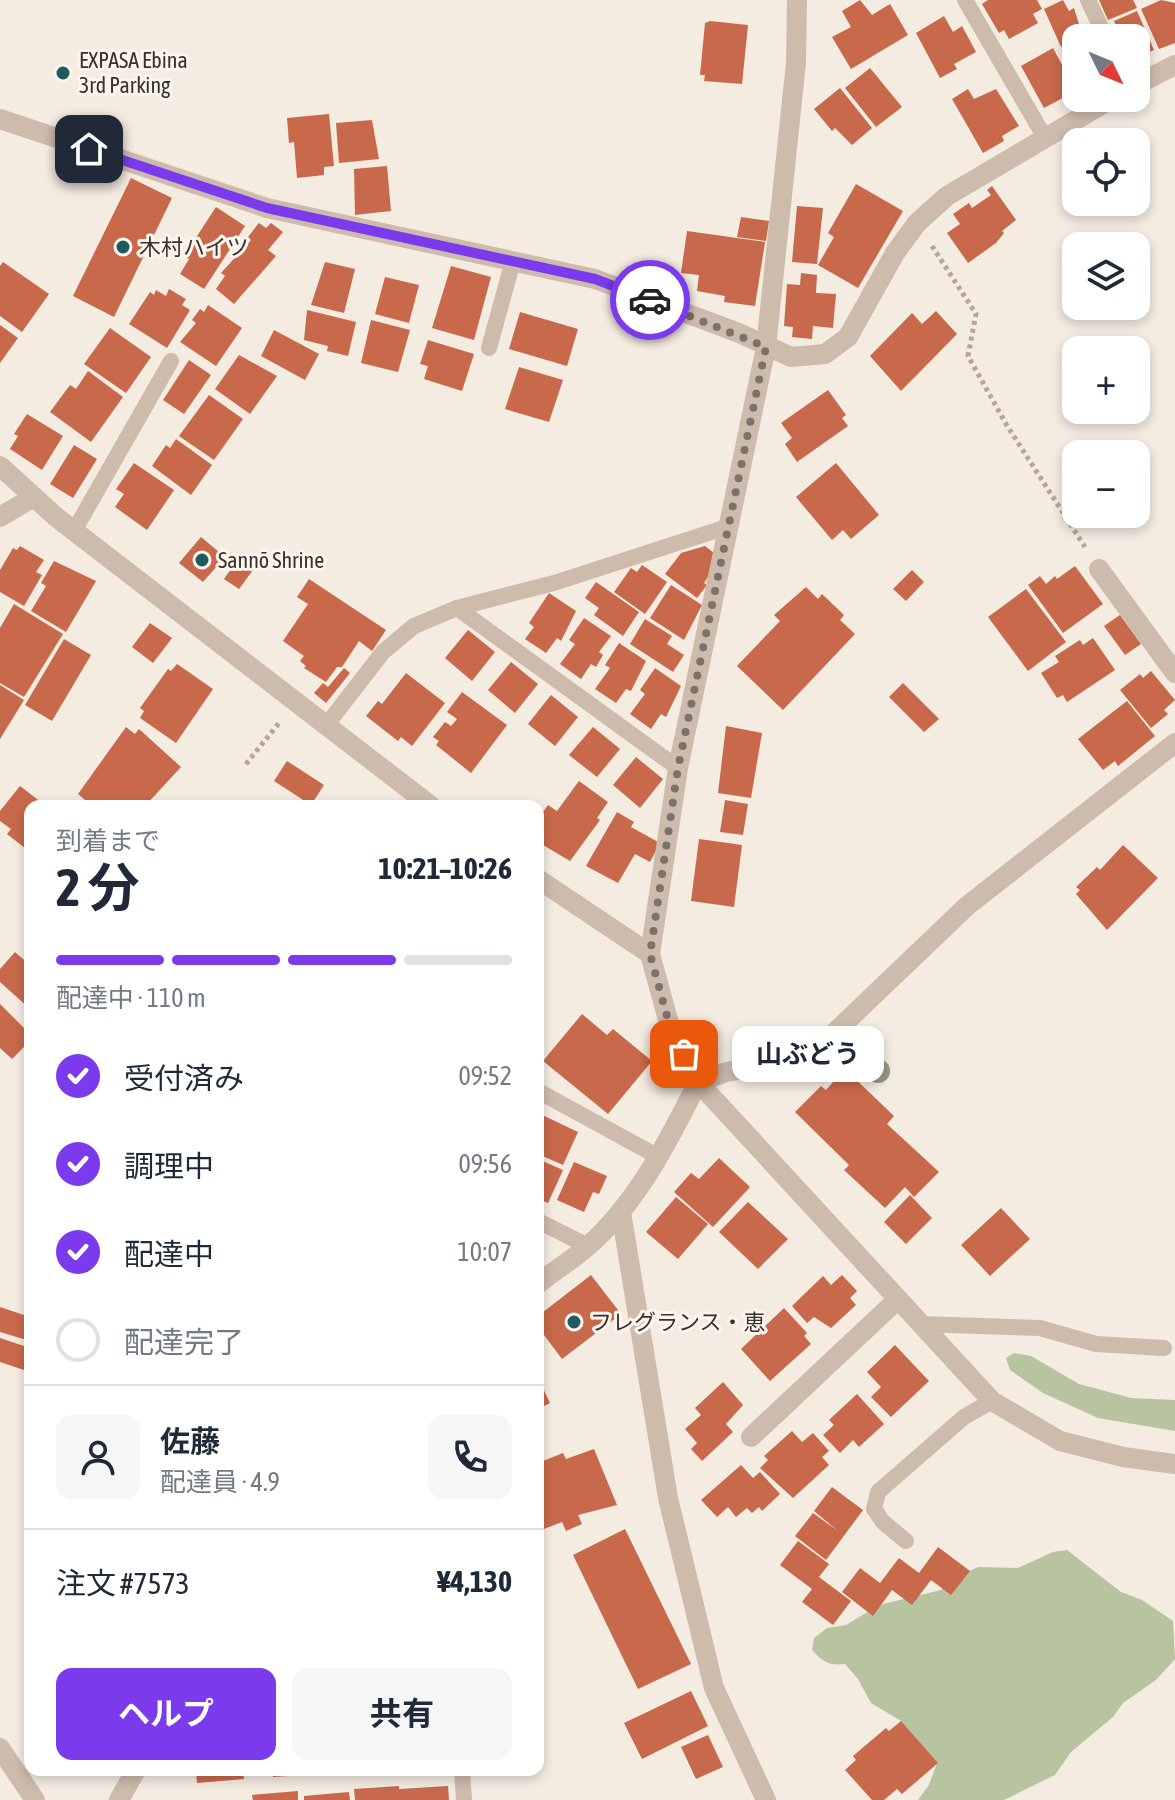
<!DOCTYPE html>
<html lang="ja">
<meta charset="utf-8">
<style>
:root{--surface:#fff;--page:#f6f6f7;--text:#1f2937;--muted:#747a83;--line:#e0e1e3;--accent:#7c3aed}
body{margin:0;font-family:"Asap Condensed","Noto Sans JP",sans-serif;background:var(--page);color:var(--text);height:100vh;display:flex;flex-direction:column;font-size:30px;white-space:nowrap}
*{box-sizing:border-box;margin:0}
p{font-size:26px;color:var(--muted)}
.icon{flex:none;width:44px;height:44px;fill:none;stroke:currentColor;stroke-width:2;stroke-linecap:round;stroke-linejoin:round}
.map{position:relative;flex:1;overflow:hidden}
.sheet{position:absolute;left:24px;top:800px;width:520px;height:976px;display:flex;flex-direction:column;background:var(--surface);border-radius:16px;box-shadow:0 4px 12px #0003}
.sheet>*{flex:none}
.needle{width:52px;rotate:133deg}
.buttons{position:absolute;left:1062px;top:24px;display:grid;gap:16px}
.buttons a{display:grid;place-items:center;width:88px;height:88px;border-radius:16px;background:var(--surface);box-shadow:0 4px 12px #0003;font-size:40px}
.pin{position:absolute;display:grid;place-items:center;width:68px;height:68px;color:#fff;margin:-34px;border-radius:16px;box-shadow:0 4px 12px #0006}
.courier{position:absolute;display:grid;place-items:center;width:80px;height:80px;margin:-40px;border:6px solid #7c3aed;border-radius:50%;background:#fff;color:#222;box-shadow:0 2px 10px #0007}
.bubble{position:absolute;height:56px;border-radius:16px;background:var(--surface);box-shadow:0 4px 12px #0003;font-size:26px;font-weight:700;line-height:56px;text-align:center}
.head em{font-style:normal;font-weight:700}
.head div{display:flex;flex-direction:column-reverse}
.head{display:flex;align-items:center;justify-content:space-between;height:136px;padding:0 32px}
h1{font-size:52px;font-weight:700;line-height:60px}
.bar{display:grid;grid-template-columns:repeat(4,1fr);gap:12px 8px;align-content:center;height:96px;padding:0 32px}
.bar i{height:10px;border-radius:6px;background:var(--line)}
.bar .selected{background:var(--accent)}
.bar p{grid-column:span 4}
.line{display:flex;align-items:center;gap:20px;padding:0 32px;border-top:2px solid var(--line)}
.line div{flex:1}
.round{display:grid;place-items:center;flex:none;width:84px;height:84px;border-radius:16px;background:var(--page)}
ol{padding:0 32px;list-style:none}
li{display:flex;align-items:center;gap:24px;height:88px}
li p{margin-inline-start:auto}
li .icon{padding:8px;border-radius:50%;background:var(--accent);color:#fff;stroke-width:4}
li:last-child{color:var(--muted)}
li i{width:44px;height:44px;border:4px solid var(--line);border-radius:50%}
.primary-button{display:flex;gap:16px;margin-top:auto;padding:16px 32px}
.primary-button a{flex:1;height:92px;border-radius:16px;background:var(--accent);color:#fff;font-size:32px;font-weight:700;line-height:92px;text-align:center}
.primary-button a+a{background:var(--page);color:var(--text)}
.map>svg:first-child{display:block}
.green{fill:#b8c4a0}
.building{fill:#c8694b}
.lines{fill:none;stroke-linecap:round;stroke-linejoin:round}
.path{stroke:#b9a596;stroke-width:5;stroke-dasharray:4 4;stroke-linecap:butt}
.lane{stroke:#cdbbac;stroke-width:16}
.street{stroke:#cdbbac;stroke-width:20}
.tree{fill:#969b7f}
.done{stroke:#7c716b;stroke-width:8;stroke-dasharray:0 14.4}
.route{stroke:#7c3aed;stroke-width:10}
.poi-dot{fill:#1f5a5e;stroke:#fbf5ee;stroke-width:3}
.labels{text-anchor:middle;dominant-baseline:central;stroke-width:6;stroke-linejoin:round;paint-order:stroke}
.poi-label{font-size:22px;fill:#3b302b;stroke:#fbf5ee;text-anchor:start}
</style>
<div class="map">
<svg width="1175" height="1800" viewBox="0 0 1175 1800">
<rect width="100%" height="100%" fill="#f4ebe1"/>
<!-- green -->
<g class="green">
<path d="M1014,1353L1031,1356L1079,1384L1131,1398L1175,1400V1431L1098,1418L1043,1393L1010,1370L1006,1358Z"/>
<path d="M1067,1550L1121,1592L1142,1600L1173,1621L1175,1659L1156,1680L1123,1703L1113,1717L1071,1752L1055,1775L1004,1800H918L929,1785L937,1763L901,1721L871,1703L858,1679L845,1664C829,1666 823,1662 812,1650L814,1638L827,1628L846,1625L879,1605L941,1590L954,1578L978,1567L1018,1568L1053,1552Z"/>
</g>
<!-- building -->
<g class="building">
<path d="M860,0L872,15L890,4L908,35L851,69L832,37L851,27L842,11Z"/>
<path d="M988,0H1037L1042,9L1033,14L1038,23L1009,39L1004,30L999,33L982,4Z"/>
<path d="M1063,0L1069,11L1074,8L1083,37L1061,47L1044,9Z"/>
<path d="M1099,0H1133L1137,8L1108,20Z"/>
<path d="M1161,0L1175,3V43L1159,49L1141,9Z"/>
<path d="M1137,11L1154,50L1136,58V38H1113L1120,35L1114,21Z"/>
<path d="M944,16L953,32L962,26L976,52L954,64L957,69L940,78L916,33Z"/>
<path d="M710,21L748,25L742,84L704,81L705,75H700L705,23Z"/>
<path d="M1076,44V79L1062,50Z"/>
<path d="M1053,48L1076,91L1044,108L1021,66Z"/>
<path d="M870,68L902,107L876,127L845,88Z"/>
<path d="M840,88L872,128L852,145L835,128L832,131L814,109Z"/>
<path d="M968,89L974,99L996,89L1019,126L1002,136L1004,141L983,153L952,99Z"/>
<path d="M329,114L334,166L324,167V175L297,178L294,142L289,143L287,118Z"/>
<path d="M372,120L379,159L339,163L336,123Z"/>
<path d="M387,166L391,211L355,215L354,169Z"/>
<path d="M131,178L172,198L114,317L73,296Z"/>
<path d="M856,184L903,211L858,288L818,265L834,237L828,233Z"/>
<path d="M992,186L1016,220L1002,231L1004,233L996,243L968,263L947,233L960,224L953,214L969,203L972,208L991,195L987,190Z"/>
<path d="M797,206L823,208L817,264L792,262Z"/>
<path d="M216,207L245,226L204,289L180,274L189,259L184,256Z"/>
<path d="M741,217L769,221L766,241L737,237Z"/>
<path d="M259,223L266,228L271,223L283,232L268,250L276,256L234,304L216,289L225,276L221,273L251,240L248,237Z"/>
<path d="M687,231L765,242L755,306L724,302L725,296L697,291L699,275L681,273Z"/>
<path d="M3,262L49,294L22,332L0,316V266Z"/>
<path d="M325,262L355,269L344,313L311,305Z"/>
<path d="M451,266L491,277L474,340L432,328Z"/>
<path d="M801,273L817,275L816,293L836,294L833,328L813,326L812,339L792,337L793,327L784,326L787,284L800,285Z"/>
<path d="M385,277L419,285L409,323L375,314Z"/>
<path d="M169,289L186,299L182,305L190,310L167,348L129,324L150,292L154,295L156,290L166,296Z"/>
<path d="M208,305L242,328L216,366L180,342L196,323L192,320L200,309L204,312Z"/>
<path d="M307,310L356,322L348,356L327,351L328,346L304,340Z"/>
<path d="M936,311L957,334L901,391L870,356L912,313L922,324Z"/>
<path d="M520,312L578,329L567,366L509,349Z"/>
<path d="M371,320L410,330L398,372L361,363Z"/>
<path d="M0,325L18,338L0,363Z"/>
<path d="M110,328L151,357L126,393L84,364Z"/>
<path d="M274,330L319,354L305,380L261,356Z"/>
<path d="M428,340L474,354L462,391L424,379L428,366L420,364Z"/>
<path d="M239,355L277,376L250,414L215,389Z"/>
<path d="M189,360L211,375L184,414L163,400Z"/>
<path d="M519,367L563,380L549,422L505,409Z"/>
<path d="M88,371L123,397L91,442L50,412L70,385L76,389Z"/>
<path d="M828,390L846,415L842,418L848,426L797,462L785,444L792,438L781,423Z"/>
<path d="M209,395L243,419L214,460L179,436Z"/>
<path d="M27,414L63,436L42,470L10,449L18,436L14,434Z"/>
<path d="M176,439L212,465L191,495L152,466L166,445L170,448Z"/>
<path d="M74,445L97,459L73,498L50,484Z"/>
<path d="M134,463L174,490L147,530L115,507L124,494L116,489Z"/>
<path d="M836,463L879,515L851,539L843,530L832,540L796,497Z"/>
<path d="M201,537L225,557L203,582L179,563Z"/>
<path d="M20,546L44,560L36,572L42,575L24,606L0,592V570L13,548L17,550Z"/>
<path d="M705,546L714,553L710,574L704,583L707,585L697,598L665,574L681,553Z"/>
<path d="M238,559L253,570L239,589L224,579Z"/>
<path d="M54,561L96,581L66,632L31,611L46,586L41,583Z"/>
<path d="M642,565L667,582L645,614L614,592L631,568L637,572Z"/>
<path d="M1075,566L1103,604L1063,633L1028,585L1040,576L1046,584L1055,576L1057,579Z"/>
<path d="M912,570L924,582L906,601L893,589Z"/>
<path d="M309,579L386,630L372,651L359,641L342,667H337L326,682L304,668L306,666L300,661L304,656L283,641L308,604L297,597Z"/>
<path d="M596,582L639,612L623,636L594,615L599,608L585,598Z"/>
<path d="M671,585L702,605L684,640L650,618Z"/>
<path d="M806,587L818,599L822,594L844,615L840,620L855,634L783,710L737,666L780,621L774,615Z"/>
<path d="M1026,589L1066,642L1028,671L988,617Z"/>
<path d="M549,593L576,611L561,641L557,638L546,653L525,639L534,627L529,623Z"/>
<path d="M14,604L63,634L24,697L0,683V628Z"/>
<path d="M1120,615L1141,644L1125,655L1104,626Z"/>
<path d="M584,618L611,636L599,652L603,655L596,667L591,664L581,679L560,664L575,644L569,640Z"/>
<path d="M645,619L672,636L667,644L684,655L673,672L630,644Z"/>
<path d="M150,623L172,638L153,663L132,647Z"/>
<path d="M468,630L495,652L472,681L445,658Z"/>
<path d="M1093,638L1115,670L1067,702L1063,695L1057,698L1041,673L1059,662L1055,656L1080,640L1083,645Z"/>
<path d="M64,639L91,655L52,721L25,705Z"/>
<path d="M619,643L646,661L631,691L626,689L616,703L595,689L610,668L605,665Z"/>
<path d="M511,662L538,684L515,713L488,690Z"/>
<path d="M177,664L213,689L176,743L140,718L144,711L140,708L168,669L171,671Z"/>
<path d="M344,668L350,673L326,703L314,693L323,683L328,687Z"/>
<path d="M655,668L681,686L666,717L661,714L651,729L630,714L645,694L640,690Z"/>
<path d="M1151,671L1175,700L1164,710L1168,714L1151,728L1120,690L1140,674L1143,678Z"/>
<path d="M406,673L445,703L412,746L401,737L398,741L366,716L378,701L382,704Z"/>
<path d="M903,683L939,719L924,732L889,697Z"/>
<path d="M0,685L24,700L0,739Z"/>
<path d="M462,692L507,725L471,773L436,745L439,741L433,737L445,722L451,726L457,719L447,712Z"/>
<path d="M551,695L578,717L555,746L528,724Z"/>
<path d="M1127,701L1155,736L1118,766L1115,761L1103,770L1078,739Z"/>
<path d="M726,726L762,733L751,798L718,793Z"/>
<path d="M126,727L135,734L139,729L181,767L145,806H92L78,794Z"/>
<path d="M593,727L620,749L597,777L569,755Z"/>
<path d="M636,757L663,779L640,808L613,785Z"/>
<path d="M287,761L324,785L311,805L274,781Z"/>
<path d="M579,781L608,802L597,818L600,820L570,861L538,842V819L548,805L557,811Z"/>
<path d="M20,786L46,806H30V852L7,834L11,829L0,821V811Z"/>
<path d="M725,800L748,804L743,835L720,832Z"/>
<path d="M617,812L634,822L631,827L660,843L650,862L635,854L618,883L586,866Z"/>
<path d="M699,839L742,845L734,907L691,901Z"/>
<path d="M1123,845L1158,878L1107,930L1076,894L1080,890L1076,887L1097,867L1100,870Z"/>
<path d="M15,952L30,965V1009L0,982V969Z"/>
<path d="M0,1004L30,1034V1041L12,1059L0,1048Z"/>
<path d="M582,1014L607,1035L613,1029L652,1061L608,1114L543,1061Z"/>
<path d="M845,1069L894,1116L887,1124L939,1172L914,1197L905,1187L885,1208L844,1170L849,1165L795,1112L821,1086L826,1090Z"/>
<path d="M538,1113L578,1132L563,1165L538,1154Z"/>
<path d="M719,1158L750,1187L713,1227L674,1192L691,1173L699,1179Z"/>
<path d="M538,1159L563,1170L548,1203L538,1199Z"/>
<path d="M574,1162L607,1176L599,1194L593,1192L584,1212L557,1200Z"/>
<path d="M910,1195L932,1218L906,1244L884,1222Z"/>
<path d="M676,1197L708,1224L678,1259L646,1232Z"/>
<path d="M748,1202L788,1239L758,1269L719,1232Z"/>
<path d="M1001,1208L1030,1239L990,1276L961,1245Z"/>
<path d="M591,1275L621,1314L562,1359L538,1327V1316Z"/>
<path d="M842,1275L857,1291L850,1298L856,1305L831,1328L814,1317L807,1323L792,1306L823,1276L831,1285Z"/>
<path d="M0,1307L30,1317V1341L0,1332Z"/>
<path d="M784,1308L807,1333L804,1336L811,1344L770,1381L741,1349Z"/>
<path d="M0,1338L30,1348V1372L0,1362Z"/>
<path d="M895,1345L929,1381L891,1417L871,1397L881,1387L867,1372Z"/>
<path d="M538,1378L550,1403L538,1409Z"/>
<path d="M723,1382L743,1405L726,1424L733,1432L702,1461L691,1449L697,1443L685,1429L701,1415L695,1408Z"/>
<path d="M857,1394L884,1424L859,1447L853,1440L840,1453L823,1435L834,1425L829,1420Z"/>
<path d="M792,1431L802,1442L813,1433L829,1451L822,1457L829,1465L793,1498L760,1468L768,1460L764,1456Z"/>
<path d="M594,1449L617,1505L578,1515L582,1524L566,1531L562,1522L544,1529L538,1514V1473L542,1471L538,1463L563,1453L566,1459Z"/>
<path d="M741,1465L753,1478L760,1472L780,1494L762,1511L759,1507L752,1513L747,1508L736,1517L728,1507L717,1517L701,1500Z"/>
<path d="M832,1487L863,1510L826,1560L795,1536L813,1513L838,1531L814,1511Z"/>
<path d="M625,1529L691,1664L638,1689L573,1555Z"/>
<path d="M798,1541L829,1564L819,1577L851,1601L833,1625L802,1602L812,1589L780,1565Z"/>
<path d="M938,1547L970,1571L951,1595L931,1580L912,1605L892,1590L873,1616L842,1592L860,1568L880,1583L899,1558L919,1573Z"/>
<path d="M691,1691L708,1726L642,1759L624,1723Z"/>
<path d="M901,1721L938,1763L902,1794L897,1789L884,1800H872L845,1770L856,1760L853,1756L886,1728L889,1731Z"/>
<path d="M708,1735L723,1767L696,1779L681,1747Z"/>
<path d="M196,1770H243L244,1779L197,1783Z"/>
<path d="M272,1770H315V1774L273,1777Z"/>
<path d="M399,1786V1789L448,1786L449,1800H355L354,1789Z"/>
<path d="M298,1791V1800H253L252,1795Z"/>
<path d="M349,1792L350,1800H304V1796Z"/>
</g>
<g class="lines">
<!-- path -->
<g class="path">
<path d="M932,246L976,314L968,356L1006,424L1085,547"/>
<path d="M246,764L279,723"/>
</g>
<!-- lane -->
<g class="lane">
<path d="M965,0L1044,136"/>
<path d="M1088,0L1106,38"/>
<path d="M489,348L513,261"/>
<path d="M74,531L171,361"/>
<path d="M457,608L678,768"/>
<path d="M325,727L383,652L414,626L457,608L554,583L730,526"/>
<path d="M538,1091L657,1156"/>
<path d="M538,1221L588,1246"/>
<path d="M920,1324L1040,1328L1096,1344L1164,1348"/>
<path d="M906,1541L883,1522L874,1509L878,1492L964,1417L992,1401"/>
<path d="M462,1770L464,1800"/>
</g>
<!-- street -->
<g class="street">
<path d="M797,0L796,63L766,347L678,768L650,954L670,1027L698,1082L992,1401L1060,1441L1123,1457L1175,1464"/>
<path d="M1136,85L1175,65"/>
<path d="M0,119L267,208L595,279L739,333L791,357L825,354L848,337L895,253L917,223L947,196L1113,98"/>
<path d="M0,466L56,517L431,806"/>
<path d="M0,517L32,498"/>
<path d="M1099,569L1175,673"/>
<path d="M538,879L650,954"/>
<path d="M621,1212L668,1498L714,1688L766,1800"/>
<path d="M538,1284C554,1271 572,1260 588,1246C637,1203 669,1140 698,1082L726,1072L768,1065L832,1035L967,906L1175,743"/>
<path d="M751,1437L898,1299"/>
<path d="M0,1748L35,1800"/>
<path d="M119,1800L136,1770"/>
</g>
</g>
<!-- trees -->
<circle class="tree" cx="878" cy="1071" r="12"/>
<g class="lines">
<!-- done -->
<path class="done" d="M650,300L766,347L678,768L650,954L670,1027L684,1054"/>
<!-- route -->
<path class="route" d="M89,149L267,208L595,279L650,300"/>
</g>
<!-- markers -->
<g class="poi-dot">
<circle cx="63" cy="73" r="8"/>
<circle cx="123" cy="247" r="8"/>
<circle cx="202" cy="560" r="8"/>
<circle cx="574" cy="1322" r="8"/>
</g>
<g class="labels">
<!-- poi labels -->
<g class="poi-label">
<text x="79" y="60">EXPASA Ebina<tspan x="79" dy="25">3rd Parking</tspan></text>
<text x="139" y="247">木村ハイツ</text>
<text x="218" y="560">Sannō Shrine</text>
<text x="590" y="1322">フレグランス・恵</text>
</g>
</g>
</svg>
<div class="buttons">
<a><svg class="needle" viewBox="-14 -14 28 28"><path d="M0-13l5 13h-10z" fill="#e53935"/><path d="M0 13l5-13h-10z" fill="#747a83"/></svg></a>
<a><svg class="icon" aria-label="locate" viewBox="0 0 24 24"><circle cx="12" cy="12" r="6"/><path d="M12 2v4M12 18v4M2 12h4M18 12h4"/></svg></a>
<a><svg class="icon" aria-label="layers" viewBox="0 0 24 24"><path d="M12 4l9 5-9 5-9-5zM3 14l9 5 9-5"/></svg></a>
<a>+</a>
<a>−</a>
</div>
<div class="pin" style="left:684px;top:1054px;background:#ea580c"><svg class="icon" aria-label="bag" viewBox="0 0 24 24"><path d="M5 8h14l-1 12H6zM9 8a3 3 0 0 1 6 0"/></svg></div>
<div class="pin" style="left:89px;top:149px;background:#1f2937"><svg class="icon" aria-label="home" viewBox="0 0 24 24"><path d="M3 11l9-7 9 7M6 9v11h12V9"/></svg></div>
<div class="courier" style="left:650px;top:300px"><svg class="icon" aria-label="car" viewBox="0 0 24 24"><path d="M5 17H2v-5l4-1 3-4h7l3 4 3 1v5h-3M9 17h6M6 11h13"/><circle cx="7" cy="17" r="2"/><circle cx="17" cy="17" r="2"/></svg></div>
<div class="bubble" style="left:732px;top:1026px;width:152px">山ぶどう</div>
<section class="sheet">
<div class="head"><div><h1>2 分</h1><p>到着まで</p></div><em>10:21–10:26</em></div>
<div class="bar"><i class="selected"></i><i class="selected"></i><i class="selected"></i><i></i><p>配達中 · 110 m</p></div>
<ol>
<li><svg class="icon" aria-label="check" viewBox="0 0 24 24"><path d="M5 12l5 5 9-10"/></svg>受付済み<p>09:52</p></li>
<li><svg class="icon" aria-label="check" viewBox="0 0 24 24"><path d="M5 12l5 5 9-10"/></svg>調理中<p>09:56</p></li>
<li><svg class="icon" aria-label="check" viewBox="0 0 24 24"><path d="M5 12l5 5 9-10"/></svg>配達中<p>10:07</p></li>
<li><i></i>配達完了</li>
</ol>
<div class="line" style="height:144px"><a class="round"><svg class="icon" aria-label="person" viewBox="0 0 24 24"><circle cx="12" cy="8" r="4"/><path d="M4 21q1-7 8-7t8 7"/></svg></a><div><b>佐藤</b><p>配達員 · 4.9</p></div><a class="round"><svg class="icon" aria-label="phone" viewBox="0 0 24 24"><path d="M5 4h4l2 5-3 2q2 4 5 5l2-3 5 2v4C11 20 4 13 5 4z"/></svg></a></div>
<div class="line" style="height:104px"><div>注文 #7573</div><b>¥4,130</b></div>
<div class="primary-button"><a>ヘルプ</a><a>共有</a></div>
</section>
</div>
